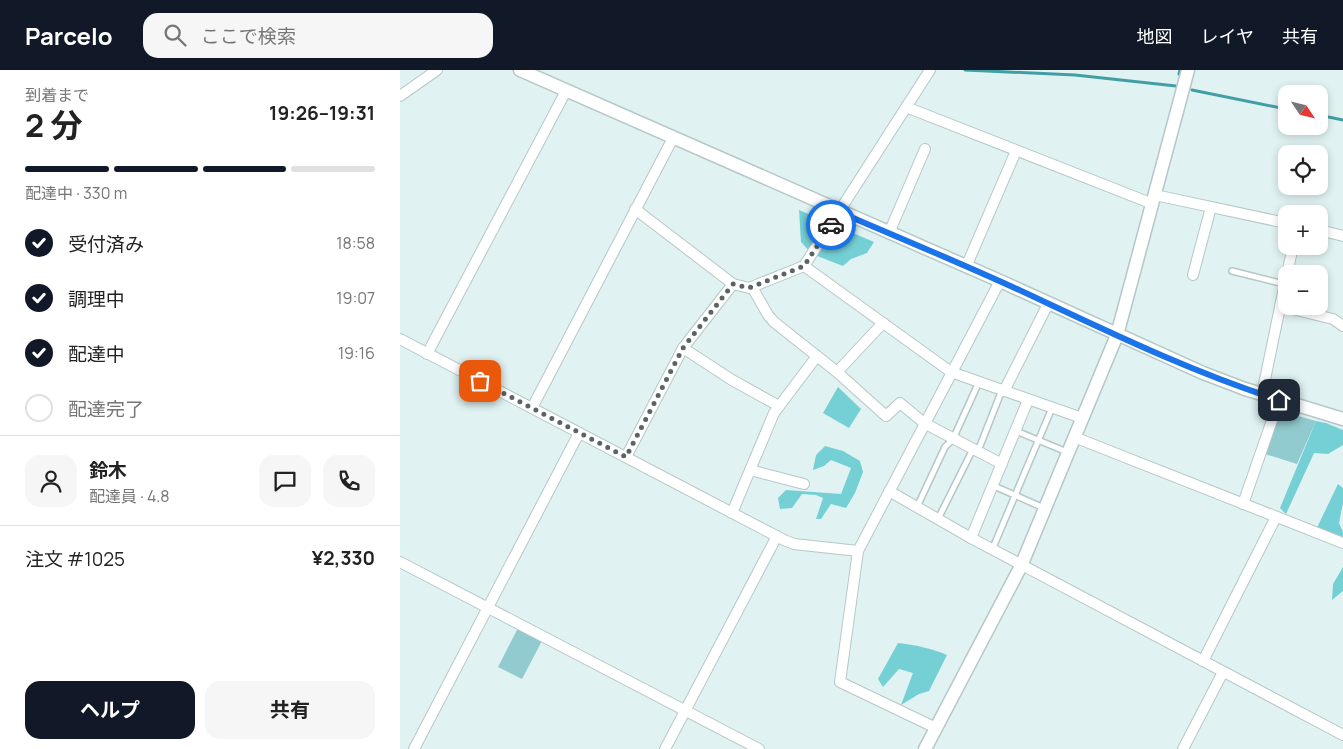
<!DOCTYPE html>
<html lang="ja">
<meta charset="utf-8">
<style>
:root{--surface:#fff;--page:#f6f6f6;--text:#222;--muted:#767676;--line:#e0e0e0;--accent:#111827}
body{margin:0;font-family:Manrope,"Noto Sans JP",sans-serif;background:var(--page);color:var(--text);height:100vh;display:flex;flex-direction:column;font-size:19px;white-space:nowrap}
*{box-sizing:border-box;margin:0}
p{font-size:16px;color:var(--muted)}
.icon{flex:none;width:28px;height:28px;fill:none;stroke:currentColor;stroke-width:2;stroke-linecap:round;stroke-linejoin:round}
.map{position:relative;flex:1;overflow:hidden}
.details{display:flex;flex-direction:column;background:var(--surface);width:400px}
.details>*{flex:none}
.needle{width:32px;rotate:125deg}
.tools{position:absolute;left:878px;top:15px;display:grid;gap:10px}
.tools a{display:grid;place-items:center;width:50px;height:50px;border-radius:10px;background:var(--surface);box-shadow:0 2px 8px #0003;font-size:25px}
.pin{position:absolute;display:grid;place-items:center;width:42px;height:42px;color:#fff;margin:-21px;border-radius:10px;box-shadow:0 2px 8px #0006}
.courier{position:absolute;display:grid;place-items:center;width:50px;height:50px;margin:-25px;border:4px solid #1a73e8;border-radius:50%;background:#fff;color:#222;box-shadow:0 1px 6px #0007}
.summary em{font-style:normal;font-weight:700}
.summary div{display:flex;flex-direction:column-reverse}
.summary{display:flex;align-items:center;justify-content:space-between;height:85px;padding:0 25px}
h1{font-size:32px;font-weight:700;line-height:38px}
.bar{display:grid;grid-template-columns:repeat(4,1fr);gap:8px 5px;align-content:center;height:60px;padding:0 25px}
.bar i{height:6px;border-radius:4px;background:var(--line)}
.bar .on{background:var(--accent)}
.bar p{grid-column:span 4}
.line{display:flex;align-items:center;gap:12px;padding:0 25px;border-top:1px solid var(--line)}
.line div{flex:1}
.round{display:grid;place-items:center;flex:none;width:52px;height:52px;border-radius:15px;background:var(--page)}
ol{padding:0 25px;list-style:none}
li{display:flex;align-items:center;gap:15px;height:55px}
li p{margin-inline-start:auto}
li .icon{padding:5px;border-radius:50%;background:var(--accent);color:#fff;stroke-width:4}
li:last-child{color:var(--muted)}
li i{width:28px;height:28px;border:2px solid var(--line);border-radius:50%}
.action{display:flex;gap:10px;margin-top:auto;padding:10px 25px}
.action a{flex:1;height:58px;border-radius:15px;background:var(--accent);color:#fff;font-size:20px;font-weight:700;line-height:58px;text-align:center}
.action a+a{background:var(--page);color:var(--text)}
header{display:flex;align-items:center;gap:30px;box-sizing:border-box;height:70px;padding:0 25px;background:var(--accent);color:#fff}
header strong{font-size:24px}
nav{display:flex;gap:28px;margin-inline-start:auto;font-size:18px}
.search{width:350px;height:45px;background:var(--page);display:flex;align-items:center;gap:12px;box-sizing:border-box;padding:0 18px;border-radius:15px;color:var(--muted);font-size:19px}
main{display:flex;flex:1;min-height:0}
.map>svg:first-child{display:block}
.green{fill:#91cbcf}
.forest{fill:#74d0d5}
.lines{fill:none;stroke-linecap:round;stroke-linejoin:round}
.stream{stroke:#419fa4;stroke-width:3}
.service-casing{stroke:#b6c7c7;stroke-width:8}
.minor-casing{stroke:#b6c7c7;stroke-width:12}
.tertiary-casing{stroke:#b6c7c7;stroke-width:15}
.service{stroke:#fff;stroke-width:5}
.minor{stroke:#fff;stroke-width:10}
.tertiary{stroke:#fff;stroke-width:12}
.done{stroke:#5a6465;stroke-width:5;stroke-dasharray:0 9}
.route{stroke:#1a73e8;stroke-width:6}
</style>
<header>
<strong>Parcelo</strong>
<div class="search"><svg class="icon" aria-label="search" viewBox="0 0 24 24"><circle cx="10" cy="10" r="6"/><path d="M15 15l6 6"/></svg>ここで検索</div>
<nav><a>地図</a><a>レイヤ</a><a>共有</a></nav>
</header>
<main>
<section class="details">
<div class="summary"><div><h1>2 分</h1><p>到着まで</p></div><em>19:26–19:31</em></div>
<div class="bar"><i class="on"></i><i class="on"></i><i class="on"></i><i></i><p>配達中 · 330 m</p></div>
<ol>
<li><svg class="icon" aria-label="check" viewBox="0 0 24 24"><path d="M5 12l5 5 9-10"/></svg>受付済み<p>18:58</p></li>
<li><svg class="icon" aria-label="check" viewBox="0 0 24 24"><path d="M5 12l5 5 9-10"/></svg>調理中<p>19:07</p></li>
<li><svg class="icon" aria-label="check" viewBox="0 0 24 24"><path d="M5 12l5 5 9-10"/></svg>配達中<p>19:16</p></li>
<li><i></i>配達完了</li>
</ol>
<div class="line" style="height:90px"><a class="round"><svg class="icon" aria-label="person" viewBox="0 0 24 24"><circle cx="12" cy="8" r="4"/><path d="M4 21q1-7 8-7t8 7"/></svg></a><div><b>鈴木</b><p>配達員 · 4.8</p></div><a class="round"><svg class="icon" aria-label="chat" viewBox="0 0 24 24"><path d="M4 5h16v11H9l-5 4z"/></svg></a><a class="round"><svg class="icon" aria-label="phone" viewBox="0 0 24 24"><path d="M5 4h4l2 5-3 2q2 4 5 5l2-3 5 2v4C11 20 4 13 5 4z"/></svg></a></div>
<div class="line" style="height:65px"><div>注文 #1025</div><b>¥2,330</b></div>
<div class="action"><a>ヘルプ</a><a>共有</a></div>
</section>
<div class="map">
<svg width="943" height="679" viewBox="0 0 943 679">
<rect width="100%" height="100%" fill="#e0f2f2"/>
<!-- green -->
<g class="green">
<path d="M881,341L916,351L897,394L865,384Z"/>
<path d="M120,554L144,567L122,609L98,597Z"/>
</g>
<!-- forest -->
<g class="forest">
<path d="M399,140L474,172L467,183L451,189L443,196L412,184L401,172Z"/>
<path d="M438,317L461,339L449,358L423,343Z"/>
<path d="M916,351L926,353L943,360V375L928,384L914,383L886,444L880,438Z"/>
<path d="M425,376L443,381L460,391L463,402L455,423L446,438L431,434L421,449H416L423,428L416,425L402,424L392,438L380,439L378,428L386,420L441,424L451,398L431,390L424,396L413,400L416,385Z"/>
<path d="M938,414L943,418V433L939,453L943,462V479L934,469L913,466Z"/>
<path d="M943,497V521L932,530L933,514Z"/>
<path d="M498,573C515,575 531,578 547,585L529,621L519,624L501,635L513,603L499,599L483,617L478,609Z"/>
</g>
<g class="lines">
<!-- stream -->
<g class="stream">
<path d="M565,0L675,5L776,16"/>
<path d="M779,4L780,0"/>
<path d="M792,20L886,39"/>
<path d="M919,45L943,50"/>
</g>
<!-- service casing -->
<g class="service-casing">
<g id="service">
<path d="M832,201L884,214"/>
<path d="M616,361L667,382"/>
<path d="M594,416L644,438"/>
<path d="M517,437L545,377L553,369L579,312"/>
<path d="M538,449L571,383L578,381L602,320"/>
<path d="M592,480L652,338"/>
</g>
</g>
<!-- minor casing -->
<g class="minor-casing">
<g id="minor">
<path d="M0,26L37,0"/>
<path d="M506,37L753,134"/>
<path d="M755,125L886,153"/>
<path d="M235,139L333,214L349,218L404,196L530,0"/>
<path d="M919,160L943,166"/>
<path d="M489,163L525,79"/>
<path d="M404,196L551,302L682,348"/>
<path d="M566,197L616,81"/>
<path d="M887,204L893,176"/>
<path d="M793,205L811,137"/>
<path d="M352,217L368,245L374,252L437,302L486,346L500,333L524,353L602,394"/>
<path d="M880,236L933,249L943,256"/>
<path d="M0,269L384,470L394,474L458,481"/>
<path d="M283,278L332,310L379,336"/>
<path d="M27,284L166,21"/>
<path d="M437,302L483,253"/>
<path d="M604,321L648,234"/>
<path d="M862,324L886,208"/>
<path d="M132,338L273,68"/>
<path d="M674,367L943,473"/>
<path d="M226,387L283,278L333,214"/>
<path d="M350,400L404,414"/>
<path d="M489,421L571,468L628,330"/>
<path d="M843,434L879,330"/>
<path d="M332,443L374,343L417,286"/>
<path d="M571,468L943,665"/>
<path d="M0,492L359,679"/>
<path d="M803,591L876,447"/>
<path d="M536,658L440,612L458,481L600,211"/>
<path d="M14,679L179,363"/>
<path d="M265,679L377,466"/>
<path d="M783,679L823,602"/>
</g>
</g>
<!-- tertiary casing -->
<g class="tertiary-casing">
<g id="tertiary">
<path d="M120,0L600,211L803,303L845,319L943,349"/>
<path d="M525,679L621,496L717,265L788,0"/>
</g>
</g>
<!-- service -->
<use href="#service" class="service"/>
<!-- minor -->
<use href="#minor" class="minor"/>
<!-- tertiary -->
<use href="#tertiary" class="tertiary"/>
</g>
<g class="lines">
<!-- done -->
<path class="done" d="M80,311L226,387L283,278L333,214L349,218L404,196L431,155"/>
<!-- route -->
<path class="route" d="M431,155L439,142C498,167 558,192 617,219C703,259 788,301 879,330"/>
</g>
</svg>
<div class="tools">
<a><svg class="needle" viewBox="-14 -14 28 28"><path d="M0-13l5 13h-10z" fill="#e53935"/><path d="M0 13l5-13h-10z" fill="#767676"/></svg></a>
<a><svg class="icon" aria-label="locate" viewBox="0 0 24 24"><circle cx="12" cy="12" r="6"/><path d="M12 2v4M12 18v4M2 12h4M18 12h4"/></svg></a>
<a>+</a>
<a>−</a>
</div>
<div class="pin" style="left:80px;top:311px;background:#ea580c"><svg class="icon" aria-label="bag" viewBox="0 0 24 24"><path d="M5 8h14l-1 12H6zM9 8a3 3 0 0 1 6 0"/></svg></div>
<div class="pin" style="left:879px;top:330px;background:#1f2937"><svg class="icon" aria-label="home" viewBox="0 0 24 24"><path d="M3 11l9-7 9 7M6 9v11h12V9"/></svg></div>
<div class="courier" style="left:431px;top:155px"><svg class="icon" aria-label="car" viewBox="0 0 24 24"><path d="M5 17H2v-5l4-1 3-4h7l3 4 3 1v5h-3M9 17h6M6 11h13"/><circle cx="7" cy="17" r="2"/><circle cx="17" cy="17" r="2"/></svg></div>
</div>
</main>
